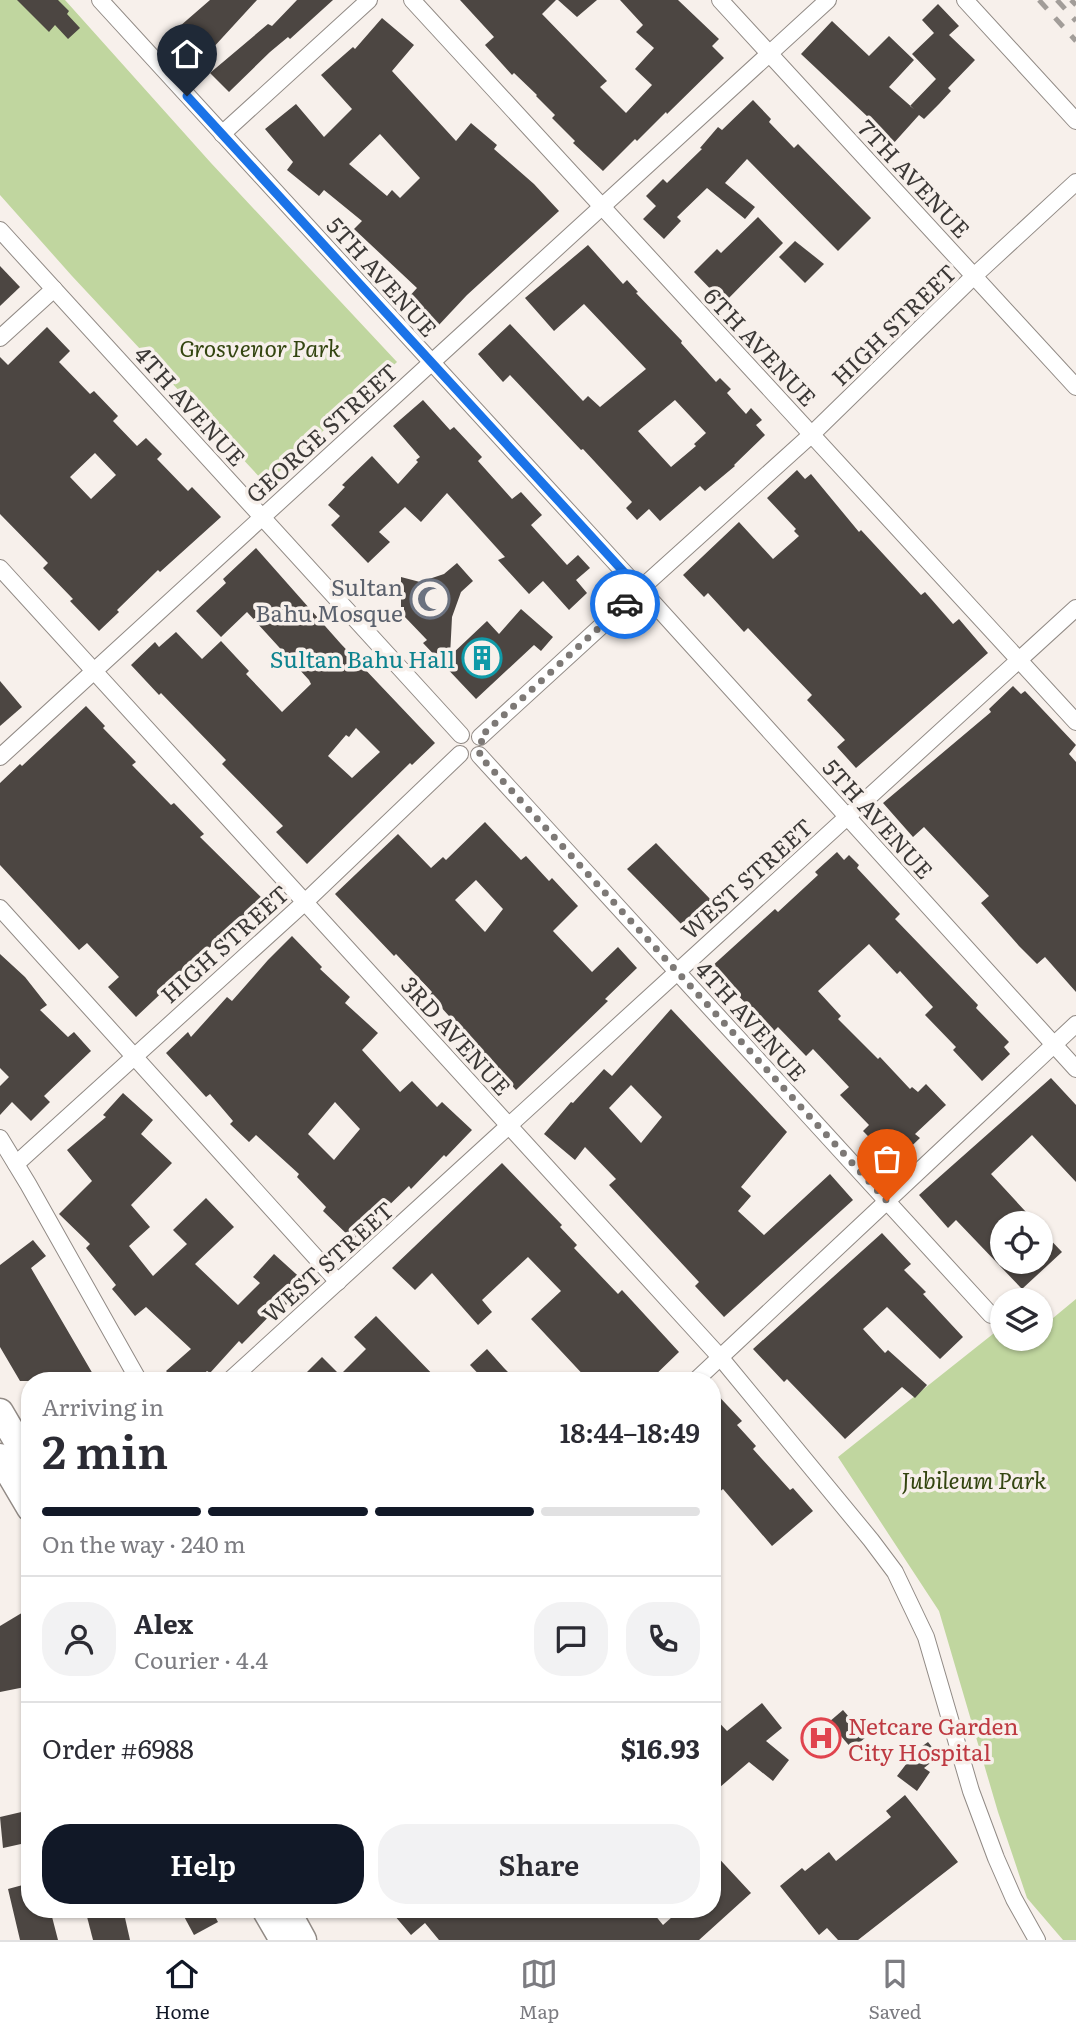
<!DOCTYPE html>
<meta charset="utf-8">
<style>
:root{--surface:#fff;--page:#f2f2f3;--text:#2b2b33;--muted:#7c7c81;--line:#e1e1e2;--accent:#111827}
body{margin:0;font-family:Literata,serif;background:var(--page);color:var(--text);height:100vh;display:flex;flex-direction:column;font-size:26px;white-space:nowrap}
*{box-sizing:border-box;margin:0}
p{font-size:23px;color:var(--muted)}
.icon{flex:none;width:38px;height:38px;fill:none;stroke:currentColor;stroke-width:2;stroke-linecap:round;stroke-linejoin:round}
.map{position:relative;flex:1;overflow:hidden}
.side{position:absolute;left:21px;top:1372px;width:700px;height:546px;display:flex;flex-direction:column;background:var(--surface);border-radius:28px;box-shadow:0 2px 5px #0004}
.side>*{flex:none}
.buttons{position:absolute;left:990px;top:1211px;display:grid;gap:14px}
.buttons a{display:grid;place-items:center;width:63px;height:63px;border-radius:50%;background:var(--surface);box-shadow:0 2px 5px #0004;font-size:35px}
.pin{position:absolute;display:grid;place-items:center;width:60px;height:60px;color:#fff;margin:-72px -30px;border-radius:50% 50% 50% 0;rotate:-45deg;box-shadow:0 0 7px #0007}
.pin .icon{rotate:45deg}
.courier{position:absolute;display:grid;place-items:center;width:70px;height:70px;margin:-35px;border:5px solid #1a73e8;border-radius:50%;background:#fff;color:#222;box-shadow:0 2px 9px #0007}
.headline em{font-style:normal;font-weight:600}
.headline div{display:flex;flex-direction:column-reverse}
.headline{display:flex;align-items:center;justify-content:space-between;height:119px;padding:0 21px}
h1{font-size:46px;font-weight:600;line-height:52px}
.bar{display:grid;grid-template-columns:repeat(4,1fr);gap:10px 7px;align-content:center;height:84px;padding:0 21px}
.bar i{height:9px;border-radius:5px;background:var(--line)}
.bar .active{background:var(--accent)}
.bar p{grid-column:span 4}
.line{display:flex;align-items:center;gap:18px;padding:0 21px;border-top:2px solid var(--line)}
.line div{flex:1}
.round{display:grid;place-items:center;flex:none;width:74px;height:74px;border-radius:28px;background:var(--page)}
.action{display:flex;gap:14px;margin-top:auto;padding:14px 21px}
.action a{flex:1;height:80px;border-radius:28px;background:var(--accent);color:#fff;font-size:28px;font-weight:600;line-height:80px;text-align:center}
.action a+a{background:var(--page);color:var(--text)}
.tabs{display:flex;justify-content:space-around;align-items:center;height:98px;border-top:2px solid var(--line);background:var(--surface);font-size:19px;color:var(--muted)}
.tabs a{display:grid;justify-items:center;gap:4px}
.tabs .active{color:var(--accent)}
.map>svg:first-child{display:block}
.green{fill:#c0d69f}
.building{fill:#4c4642;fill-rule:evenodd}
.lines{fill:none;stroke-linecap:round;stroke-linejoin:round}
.minor-casing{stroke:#918a85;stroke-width:18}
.primary-casing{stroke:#918a85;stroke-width:29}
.minor{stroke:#fff;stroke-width:16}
.primary{stroke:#fff;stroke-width:26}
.rail{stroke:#a29d99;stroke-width:5;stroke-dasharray:12 12;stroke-linecap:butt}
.done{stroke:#7d7976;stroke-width:7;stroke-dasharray:0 12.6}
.route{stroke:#1a73e8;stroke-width:9}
.labels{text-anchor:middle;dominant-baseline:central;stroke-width:7;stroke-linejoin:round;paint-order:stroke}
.street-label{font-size:23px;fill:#3c3937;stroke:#f7f0eb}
.park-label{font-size:23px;font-style:italic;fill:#334510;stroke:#f7f0eb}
.worship-label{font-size:23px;fill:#5b616d;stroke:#f7f0eb;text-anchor:end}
.culture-label{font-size:23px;fill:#0d838f;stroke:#f7f0eb;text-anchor:end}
.health-label{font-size:23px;fill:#be3a42;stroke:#f7f0eb;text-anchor:start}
</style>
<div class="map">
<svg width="1076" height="1940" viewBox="0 0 1076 1940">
<rect width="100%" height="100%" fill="#f7f0eb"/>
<!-- green -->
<g class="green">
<path d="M0,0H65L211,163L397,362L266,484L72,276L0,195Z"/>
<path d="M1076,1299V1940H1063L1027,1898L998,1812L939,1611L838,1457L1003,1326V1339H1041V1328Z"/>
</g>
<!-- building -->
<g class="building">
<path d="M17,0H58L69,11L67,14L80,28L68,39L55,25L49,32Z"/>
<path d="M210,0H257L200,62L197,60L196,61L172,33Z"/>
<path d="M297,0H333L290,39L288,37L270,52L229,92L210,73L268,24L272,26Z"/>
<path d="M460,0H556L542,14L607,81L600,87L626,113L652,85L635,69L654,48L636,32L643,25L620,0H678L719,39L712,46L724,58L667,114L666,112L637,141L635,139L603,171L573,143L575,141L552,118L555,115L536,96L537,95L514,73L512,75L485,45L494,37Z"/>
<path d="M558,0H597L577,17Z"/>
<path d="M938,4L959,26L949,35L975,60L948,88L951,91L939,104L924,119L919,115L892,145L866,121L869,118L801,54L832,21L869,56L889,36L914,60L889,87L914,109L910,106L936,79L912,54L934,33L922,20Z"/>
<path d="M382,18L414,45L392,71L456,141L471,123L497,145L494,149L534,184L559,211L467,295L437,327L407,299L417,288L354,229L362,221L324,190L319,196L287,170L293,162L265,129L296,104L324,137L352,109L321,75L353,47L355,49ZM380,134L420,178L400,198L392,190L387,196L349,164Z"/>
<path d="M753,100L771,119L769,122L794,148L798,144L871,218L838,251L747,159L725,183L755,207L745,219L707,188L677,217L681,221L664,239L643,219L656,206L646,196L663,179L667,183L702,149L700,148L718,127L722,130Z"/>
<path d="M758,217L783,243L724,303L694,272L717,249L721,253Z"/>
<path d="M795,241L824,264L805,283L779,257Z"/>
<path d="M588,245L623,284L627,280L638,292L636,293L682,341L681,343L716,382L720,378L731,389L727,393L746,414L751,408L762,420L756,425L765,435L734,465L735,466L705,491L700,486L660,521L649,509L637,520L626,508L632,502L583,449L581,450L510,375L503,382L478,354L510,324L583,401L588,396L600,407L646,369L584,304L554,331L525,298ZM675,400L706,433L694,444L696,446L671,467L638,431Z"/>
<path d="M0,266L20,287L0,306Z"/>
<path d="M47,327L70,351L59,362L90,394L94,391L118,416L113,421L137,446L146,438L162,454L157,459L188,491L192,487L221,517L160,572L158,570L117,610L119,612L99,631L70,601L73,599L43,568L48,563L0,514V357L8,365ZM95,453L116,475L91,499L70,477Z"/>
<path d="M423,400L450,430L454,427L482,457L478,461L512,499L521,492L542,515L531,525L567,565L578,555L590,568L576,580L587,593L569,610L543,581L529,594L498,560L505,557L447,493L421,522L405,507L379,532L390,542L368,563L331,525L340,516L328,505L345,487L342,485L372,456L398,484L418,462L416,460L420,457L393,426Z"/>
<path d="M797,470L805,479L811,474L859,532L861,530L921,595L925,592L953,624L959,619L988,653L856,768L837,747L845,740L807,700L812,695L748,628L744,632L708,593L704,597L683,575L739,522L773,559L799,536L794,531L796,529L767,498Z"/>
<path d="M256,548L341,644L435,743L412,765L410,763L307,864L276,832L283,826L222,764L226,760L161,693L159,695L131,665L155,642L159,647L176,632L202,659L221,641L249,671L246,674L282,712L311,684L309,680L247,612L221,637L196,611L226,583L223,579ZM356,728L380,752L352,778L328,756L346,735L349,737Z"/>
<path d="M457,563L473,581L461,592L452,617L450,656L487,621L499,634L521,609L553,637L541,651L534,645L476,699L423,643L427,640L404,616V607H401V577L420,582L444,574Z"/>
<path d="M0,681L22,707L0,726Z"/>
<path d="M1013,686L1021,694L1025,691L1076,745L1069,754L1076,762V992L1045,957L1037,964L1019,946L981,903L989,896L924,827L913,837L883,803L991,712L989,709Z"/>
<path d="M86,706L105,726L103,728L136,762L132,765L171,805L174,803L204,834L200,837L265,901L243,922L240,919L136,1017L108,987L119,977L87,943L79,950L0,865V783L20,764L22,766Z"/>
<path d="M485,822L521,860L526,856L549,881L552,878L578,906L553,931L592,972L618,947L637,968L605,999L608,1001L516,1090L430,995L432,992L396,954L394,956L335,894L398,834L431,868L443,857L446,860ZM476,880L503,909L485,932L455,900Z"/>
<path d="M656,843L714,903L685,928L627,869Z"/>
<path d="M837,852L844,860L849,855L859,865L857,868L900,914L895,919L978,1005L976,1008L1009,1042L1004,1047L1010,1054L982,1081L953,1050L956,1047L925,1015L933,1007L900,971L897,974L869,944L818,991L841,1016L838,1019L878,1059L880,1057L910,1089L912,1087L918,1092L926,1084L946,1105L915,1134L920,1138L894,1163L863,1131L869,1125L840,1095L849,1087L813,1049L806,1056L778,1027L774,1031L710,968L775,909L778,912L818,875L815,872Z"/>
<path d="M292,936L322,967L320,969L350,997L345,1003L378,1033L362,1050L400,1092L412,1081L437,1107L442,1102L472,1130L446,1157L444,1155L411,1189L409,1186L353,1240L323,1211L326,1207L297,1177L299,1174L256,1135L249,1142L230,1124L233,1121L210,1094L206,1097L166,1053L188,1032L191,1037L227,997L232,1001L268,960ZM335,1102L360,1129L334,1160L308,1134Z"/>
<path d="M0,954L25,977L47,1005L40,1010L68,1037L74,1032L91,1051L44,1096L50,1102L31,1121L12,1102L0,1115V1086L9,1077L0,1068Z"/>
<path d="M671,1009L787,1132L741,1187L751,1196L738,1211L764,1235L830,1174L853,1200L724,1317L695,1286L699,1282L609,1185L616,1179L585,1147L575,1160L544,1134L571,1102L573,1103L604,1069L612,1076ZM631,1085L662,1117L641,1143L609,1108Z"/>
<path d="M1051,1078L1076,1105V1182L1032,1135L991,1174L1026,1212L1014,1223H1003V1262H1041V1230L1062,1252L1022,1289L956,1220L948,1228L919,1195Z"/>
<path d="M123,1093L153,1120L141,1134L172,1163L131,1205L150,1227L129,1246L153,1276L187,1244L173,1230L206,1198L234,1227L195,1264L238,1305L260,1283L253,1277L274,1254L306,1283L285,1306L282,1303L242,1344L239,1341L210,1373L207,1371L196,1381H175L166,1371L191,1349L146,1307L135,1316L112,1289L116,1285L86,1248L90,1244L59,1214L92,1181L67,1150L106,1117L103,1115Z"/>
<path d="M502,1163L562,1225L560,1227L577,1245L574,1248L618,1294L622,1290L679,1352L649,1381H589L531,1319L561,1291L528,1257L482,1300L492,1312L478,1325L432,1273L415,1290L392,1268Z"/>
<path d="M882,1233L911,1264L904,1270L926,1292L923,1294L963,1337L940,1359L887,1307L863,1329L885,1353L888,1350L927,1385L915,1398L902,1387L845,1439L787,1379L784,1382L753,1349Z"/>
<path d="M33,1240L46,1256L31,1268L97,1381H20L0,1347V1265Z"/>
<path d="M376,1316L439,1381H298L322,1357L340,1375L366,1349L354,1337Z"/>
<path d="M487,1349L504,1368L517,1381H485L470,1365Z"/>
<path d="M712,1389L742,1421L737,1425L756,1446L753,1449L790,1490L793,1488L813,1511L772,1546L723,1489L712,1498Z"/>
<path d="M30,1608V1686L0,1692V1626Z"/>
<path d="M762,1703L782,1728L766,1741L789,1760L773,1781L749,1762L712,1794V1715L727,1731Z"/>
<path d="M843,1710L866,1737L852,1749L829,1722Z"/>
<path d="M928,1742L939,1756L924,1768L930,1772L917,1791L897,1776L917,1750Z"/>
<path d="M905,1795L958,1862L858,1940H838L827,1928L819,1935L780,1886L802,1868L805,1871L829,1852L836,1861L891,1817L886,1811Z"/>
<path d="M30,1810V1842L3,1848L0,1817Z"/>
<path d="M712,1851L751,1893L699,1940H439L425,1923L411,1935L389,1909H650L663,1925L681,1909H712Z"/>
<path d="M30,1883V1909H50L58,1940H20L8,1889Z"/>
<path d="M85,1909H123L130,1940H93Z"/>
<path d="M180,1909H211L218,1922L194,1935Z"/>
</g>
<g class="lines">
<!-- minor casing -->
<g class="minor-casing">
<g id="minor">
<path d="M100,0L633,582"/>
<path d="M412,0L1076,722"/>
<path d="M720,0L1076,387"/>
<path d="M965,0L1076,121"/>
<path d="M222,134L369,0"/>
<path d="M0,230L461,735"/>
<path d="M0,338L54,289"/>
<path d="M0,568L720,1357L871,1540L895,1572L926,1637L971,1791L996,1858L1014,1899L1037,1940"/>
<path d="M648,582L811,435L974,276L1076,182"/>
<path d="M648,597L1076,1069"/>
<path d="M480,737L633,597"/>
<path d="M479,755L991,1315"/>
<path d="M0,757L828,0"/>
<path d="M0,908L338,1282"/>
<path d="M0,1138L28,1184L139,1381"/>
<path d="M16,1164L305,902L460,754"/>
<path d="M229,1381L1076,608"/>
<path d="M695,1381L1076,1024"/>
</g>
</g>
<!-- primary casing -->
<g class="primary-casing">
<g id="primary">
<path d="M0,1412L30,1463"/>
<path d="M0,1457L30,1508"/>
<path d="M265,1909L283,1940"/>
<path d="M286,1909L303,1940"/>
</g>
</g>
<!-- minor -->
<use href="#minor" class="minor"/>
<!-- primary -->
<use href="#primary" class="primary"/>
<!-- rail -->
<g class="rail">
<path d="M1039,0L1076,41"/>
<path d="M1057,0L1076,21"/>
<path d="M1071,0L1076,5"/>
</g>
</g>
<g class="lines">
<!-- done -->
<path class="done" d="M625,604L480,737L483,746L479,755L887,1201"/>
<!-- route -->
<path class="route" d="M187,96L633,582L630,592L633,597L625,604"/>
</g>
<!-- icons -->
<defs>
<g id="mosque-ring" transform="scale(2.0125)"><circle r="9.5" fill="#f7f0eb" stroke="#6b7280" stroke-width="1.5"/><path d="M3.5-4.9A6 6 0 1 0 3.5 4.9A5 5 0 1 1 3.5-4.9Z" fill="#6b7280"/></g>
<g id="building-ring" transform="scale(2.0125)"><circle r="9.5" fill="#f7f0eb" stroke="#0f9aa8" stroke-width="1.5"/><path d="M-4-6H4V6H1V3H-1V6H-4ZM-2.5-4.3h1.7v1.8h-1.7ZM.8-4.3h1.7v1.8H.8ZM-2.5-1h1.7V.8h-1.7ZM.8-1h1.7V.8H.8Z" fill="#0f9aa8"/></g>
<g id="hospital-ring" transform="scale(2.0125)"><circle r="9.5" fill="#f7f0eb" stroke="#e0444e" stroke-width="1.5"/><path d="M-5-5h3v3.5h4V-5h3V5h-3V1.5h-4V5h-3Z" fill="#e0444e"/></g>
</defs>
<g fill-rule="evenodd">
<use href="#mosque-ring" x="430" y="599"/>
<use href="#building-ring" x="482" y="658"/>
<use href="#hospital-ring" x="821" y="1738"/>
</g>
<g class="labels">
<!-- street labels -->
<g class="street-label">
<text transform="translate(915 178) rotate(47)">7TH AVENUE</text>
<text transform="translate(383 276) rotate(48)">5TH AVENUE</text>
<text transform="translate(893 324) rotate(-44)">HIGH STREET</text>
<text transform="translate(761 346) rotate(47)">6TH AVENUE</text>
<text transform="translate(191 405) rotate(48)">4TH AVENUE</text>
<text transform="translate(321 432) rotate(-42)">GEORGE STREET</text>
<text transform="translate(879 818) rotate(48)">5TH AVENUE</text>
<text transform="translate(746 878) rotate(-42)">WEST STREET</text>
<text transform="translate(224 943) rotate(-42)">HIGH STREET</text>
<text transform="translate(752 1020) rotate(48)">4TH AVENUE</text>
<text transform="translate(457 1035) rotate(48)">3RD AVENUE</text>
<text transform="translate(327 1261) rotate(-42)">WEST STREET</text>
</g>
<!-- park labels -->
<g class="park-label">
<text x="260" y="347">Grosvenor Park</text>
<text x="974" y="1479">Jubileum Park</text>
</g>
<!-- worship labels -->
<g class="worship-label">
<text x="403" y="586">Sultan<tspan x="403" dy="26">Bahu Mosque</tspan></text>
</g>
<!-- culture labels -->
<g class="culture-label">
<text x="455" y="658">Sultan Bahu Hall</text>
</g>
<!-- health labels -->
<g class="health-label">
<text x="848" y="1725">Netcare Garden<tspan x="848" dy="26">City Hospital</tspan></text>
</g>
</g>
</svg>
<div class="buttons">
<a><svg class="icon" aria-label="locate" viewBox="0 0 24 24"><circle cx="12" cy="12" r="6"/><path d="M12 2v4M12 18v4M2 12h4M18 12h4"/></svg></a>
<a><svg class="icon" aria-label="layers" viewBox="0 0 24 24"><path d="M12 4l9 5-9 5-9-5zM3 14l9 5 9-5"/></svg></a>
</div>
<div class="pin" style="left:887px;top:1201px;background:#ea580c"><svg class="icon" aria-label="bag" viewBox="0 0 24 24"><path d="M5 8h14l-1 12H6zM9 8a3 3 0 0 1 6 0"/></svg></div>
<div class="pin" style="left:187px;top:96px;background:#1f2937"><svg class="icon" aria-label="home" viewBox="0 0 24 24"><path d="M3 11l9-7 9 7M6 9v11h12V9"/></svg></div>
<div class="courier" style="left:625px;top:604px"><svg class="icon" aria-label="car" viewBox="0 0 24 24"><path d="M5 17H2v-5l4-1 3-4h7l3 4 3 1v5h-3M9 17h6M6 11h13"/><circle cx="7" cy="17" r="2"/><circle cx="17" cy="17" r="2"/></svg></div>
<section class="side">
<div class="headline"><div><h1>2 min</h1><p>Arriving in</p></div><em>18:44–18:49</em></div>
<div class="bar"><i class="active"></i><i class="active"></i><i class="active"></i><i></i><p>On the way · 240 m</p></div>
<div class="line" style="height:126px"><a class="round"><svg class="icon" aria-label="person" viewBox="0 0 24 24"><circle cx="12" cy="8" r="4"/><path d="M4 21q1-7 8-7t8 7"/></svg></a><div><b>Alex</b><p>Courier · 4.4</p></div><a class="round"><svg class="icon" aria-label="chat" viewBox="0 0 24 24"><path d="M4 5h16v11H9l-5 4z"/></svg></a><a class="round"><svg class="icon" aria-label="phone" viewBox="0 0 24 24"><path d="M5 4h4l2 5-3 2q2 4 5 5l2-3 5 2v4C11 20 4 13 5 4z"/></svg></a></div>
<div class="line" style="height:91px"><div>Order #6988</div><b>$16.93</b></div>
<div class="action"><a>Help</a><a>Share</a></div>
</section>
</div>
<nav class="tabs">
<a class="active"><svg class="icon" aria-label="home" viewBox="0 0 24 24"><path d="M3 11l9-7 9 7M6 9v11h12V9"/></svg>Home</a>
<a><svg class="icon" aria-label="map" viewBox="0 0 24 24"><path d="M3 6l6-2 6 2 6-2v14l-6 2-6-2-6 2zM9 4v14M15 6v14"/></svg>Map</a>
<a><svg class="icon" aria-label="saved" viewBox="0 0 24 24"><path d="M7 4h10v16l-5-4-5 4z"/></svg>Saved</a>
</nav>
